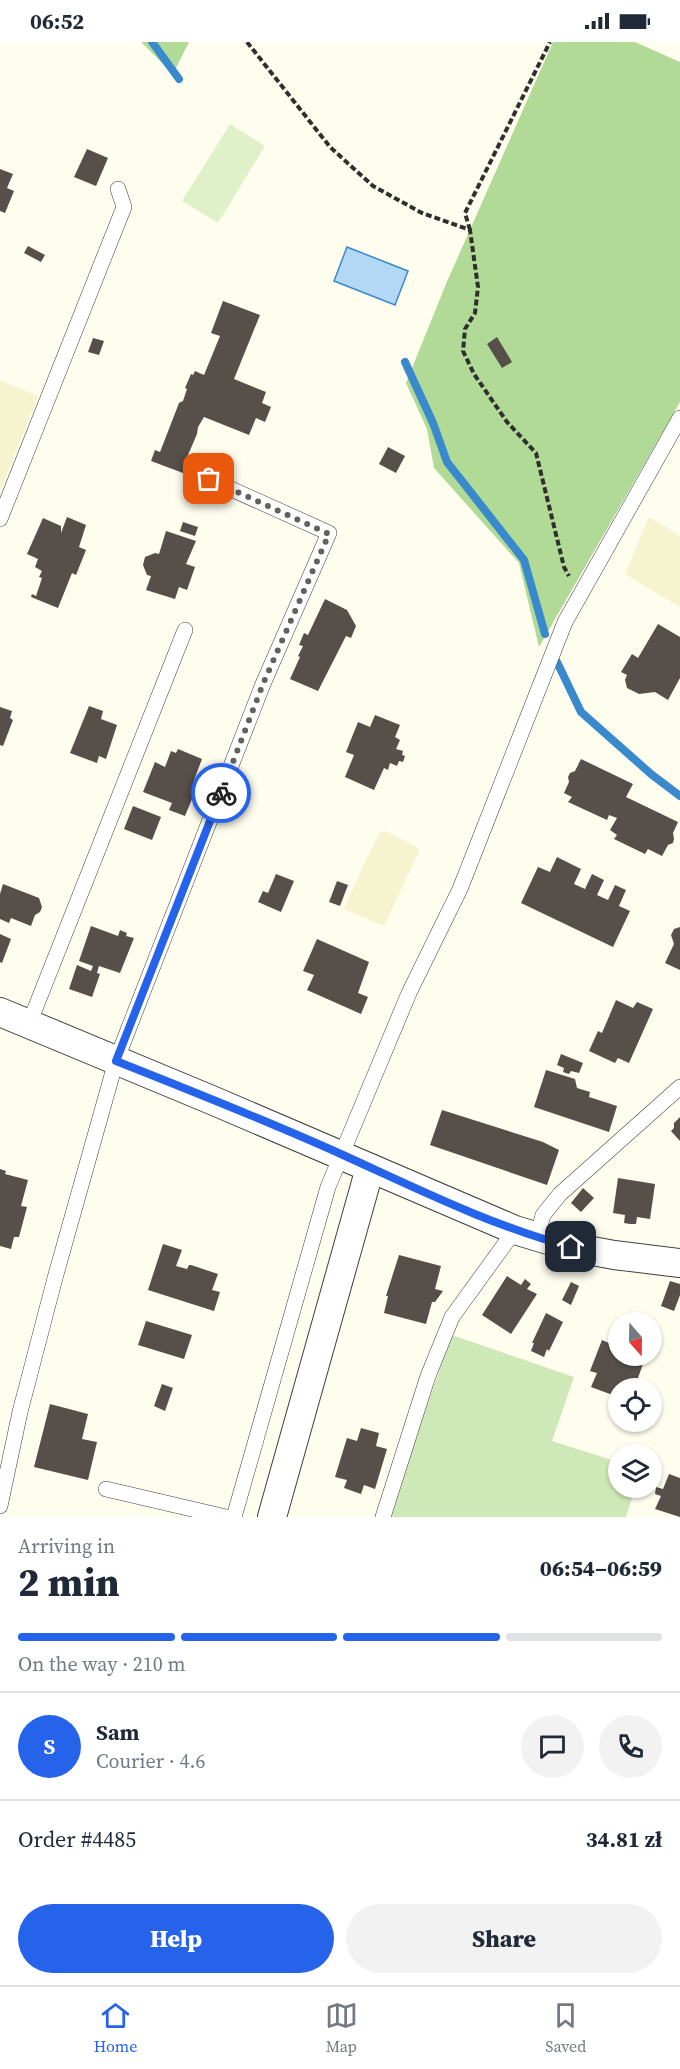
<!DOCTYPE html>
<meta charset="utf-8">
<style>
:root{--surface:#fff;--page:#f2f2f3;--text:#1f2937;--muted:#747a83;--line:#e0e1e3;--accent:#2563eb}
body{margin:0;font-family:"Source Serif 4",serif;background:var(--page);color:var(--text);height:100vh;display:flex;flex-direction:column;font-size:22px;white-space:nowrap}
*{box-sizing:border-box;margin:0}
p{font-size:20px;color:var(--muted)}
.icon{flex:none;width:33px;height:33px;fill:none;stroke:currentColor;stroke-width:2;stroke-linecap:round;stroke-linejoin:round}
.map{position:relative;height:1475px;overflow:hidden}
.side{display:flex;flex-direction:column;background:var(--surface);flex:1}
.side>*{flex:none}
.needle{width:39px;rotate:160deg}
.fabs{position:absolute;left:608px;top:1270px;display:grid;gap:12px}
.fabs a{display:grid;place-items:center;width:54px;height:54px;border-radius:50%;background:var(--surface);box-shadow:0 2px 4px #0004;font-size:30px}
.pin{position:absolute;display:grid;place-items:center;width:51px;height:51px;color:#fff;margin:-26px;border-radius:12px;box-shadow:0 3px 9px #0006}
.courier{position:absolute;display:grid;place-items:center;width:60px;height:60px;margin:-30px;border:4px solid #2563eb;border-radius:50%;background:#fff;color:#222;box-shadow:0 2px 8px #0007}
.head em{font-style:normal;font-weight:800}
.head div{display:flex;flex-direction:column-reverse}
.head{display:flex;align-items:center;justify-content:space-between;height:102px;padding:0 18px}
h1{font-size:39px;font-weight:800;line-height:45px}
.bar{display:grid;grid-template-columns:repeat(4,1fr);gap:9px 6px;align-content:center;height:72px;padding:0 18px}
.bar i{height:8px;border-radius:4px;background:var(--line)}
.bar .current{background:var(--accent)}
.bar p{grid-column:span 4}
.line{display:flex;align-items:center;gap:15px;padding:0 18px;border-top:2px solid var(--line)}
.line div{flex:1}
.round{display:grid;place-items:center;flex:none;width:63px;height:63px;border-radius:32px;background:var(--page)}
.primary-button{display:flex;gap:12px;margin-top:auto;padding:12px 18px}
.primary-button a{flex:1;height:69px;border-radius:36px;background:var(--accent);color:#fff;font-size:24px;font-weight:800;line-height:69px;text-align:center}
.primary-button a+a{background:var(--page);color:var(--text)}
.status{display:flex;justify-content:space-between;align-items:center;height:42px;padding:0 30px;background:var(--surface);direction:ltr}
.status svg{height:16px;fill:currentColor}
.tabs{display:flex;justify-content:space-around;align-items:center;height:84px;border-top:2px solid var(--line);background:var(--surface);font-size:16px;color:var(--muted)}
.tabs a{display:grid;justify-items:center;gap:3px}
.tabs .current{color:var(--accent)}
.map>svg:first-child{display:block}
.farmland{fill:#f5f4ce}
.green{fill:#cee9b7}
.forest{fill:#b1da97}
.pitch{fill:#e0f0c9}
.water{fill:#b2d8f6;stroke:#3989cd;stroke-width:1.5}
.lines{fill:none;stroke-linecap:round;stroke-linejoin:round}
.stream{stroke:#3989cd;stroke-width:8}
.building{fill:#564f4a}
.lane-casing{stroke:#404040;stroke-width:16}
.street-casing{stroke:#404040;stroke-width:30}
.path{stroke:#2f2f2f;stroke-width:4;stroke-dasharray:6 3;stroke-linecap:butt}
.lane{stroke:#fff;stroke-width:15}
.street{stroke:#fff;stroke-width:28}
.done{stroke:#62615c;stroke-width:6;stroke-dasharray:0 10.8}
.route{stroke:#2563eb;stroke-width:8}
</style>
<div class="status"><b>06:52</b><svg viewBox="0 0 49 12"><path d="M0 12V9h3v3zM5 12V6h3v6zM10 12V3h3v9zM15 12V0h3v12zM26 1h20v11H26zM47 4h2v5h-2z"/></svg></div>
<div class="map">
<svg width="680" height="1475" viewBox="0 0 680 1475">
<rect width="100%" height="100%" fill="#fffdee"/>
<!-- farmland -->
<g class="farmland">
<path d="M0,338L38,354L0,449Z"/>
<path d="M649,475L680,494V565L625,532Z"/>
<path d="M385,789L418,806L419,809L384,884L344,867L365,820L380,791Z"/>
</g>
<!-- green -->
<path class="green" d="M452,1293L574,1335L552,1399L618,1420V1446H635L626,1475H387Z"/>
<!-- forest -->
<g class="forest">
<path d="M141,0H189L173,32Z"/>
<path d="M553,0H635L680,20V360L539,605L519,521L434,426L427,387L406,341L446,242Z"/>
</g>
<!-- pitch -->
<path class="pitch" d="M230,82L265,104L218,181L182,159Z"/>
<!-- water -->
<path class="water" d="M347,205L408,229L395,263L334,239Z"/>
<g class="lines">
<!-- stream -->
<g class="stream">
<path d="M152,0L179,37"/>
<path d="M405,320L433,381L447,420L524,518L545,592"/>
<path d="M557,620L581,670L651,732L680,754"/>
</g>
</g>
<!-- building -->
<g class="building">
<path d="M87,107L108,116L96,144L74,135Z"/>
<path d="M0,127L13,132L7,146L14,149L5,171L0,169Z"/>
<path d="M28,204L45,213L41,220L24,211Z"/>
<path d="M223,259L260,273L234,337L266,350L262,361L271,365L265,380L256,376L249,393L204,375L198,385L197,392L185,420L195,424L191,434L151,419L155,408L160,410L179,361L183,359L187,347L185,346L191,332L193,333L195,329L204,333L220,294L211,291Z"/>
<path d="M497,295L512,320L502,326L487,302Z"/>
<path d="M93,296L104,299L99,313L88,310Z"/>
<path d="M388,405L405,414L396,431L379,422Z"/>
<path d="M67,475L86,483L79,505L86,508L76,533L72,531L58,566L31,555L32,552L36,554L42,536L39,535L42,529L35,525L38,517L27,512L43,476L61,484V491Z"/>
<path d="M183,480L198,485L195,494L180,489Z"/>
<path d="M166,489L196,499L186,522L195,525L187,548L179,545L175,557L146,548L151,534L147,533L143,523L145,515L155,511L159,512Z"/>
<path d="M325,557L347,568L356,584L351,596L346,594L318,649L290,637L300,615L298,614L303,604L299,603L304,591L308,593Z"/>
<path d="M658,582L680,595V636L668,658L655,650L639,652L627,646L625,638L627,633L621,630L632,612L638,616Z"/>
<path d="M89,664L103,669L101,677L117,683L106,717L99,714L97,721L70,711Z"/>
<path d="M0,665L12,669L10,676L13,678L3,704L0,703Z"/>
<path d="M375,673L400,683L395,695L400,698L396,707L403,709L402,713L405,714L403,720L399,719L397,724L390,721L388,728L384,726L374,748L345,735L354,713L346,710L358,680L370,685Z"/>
<path d="M178,707L202,717L194,738L199,740L185,774L169,768L172,761L143,750L155,720L165,725L171,709L176,711Z"/>
<path d="M581,717L633,742L626,755L678,780L673,791L674,797L673,801L668,803L662,814L648,807L645,812L614,797L617,793L610,788L617,776L609,773L607,778L568,760L572,755L564,751L569,740L568,735L570,731L575,729Z"/>
<path d="M133,764L161,775L152,798L124,787Z"/>
<path d="M557,815L581,827L574,842L585,847L592,832L604,838L597,853L608,858L615,843L626,848L619,864L630,869L613,905L521,861L538,825L550,830Z"/>
<path d="M276,832L294,839L281,870L258,860L263,849L268,851Z"/>
<path d="M337,839L348,843L340,864L329,860Z"/>
<path d="M3,842L39,856L42,865L40,870L35,873L31,884L11,876L9,881L0,877V852Z"/>
<path d="M91,884L118,894L120,888L127,891L126,894L134,896L120,931L99,924L97,931L100,932L92,955L69,947L77,923L91,929L93,924L79,919Z"/>
<path d="M680,885V928L665,921L674,902L671,893L674,887Z"/>
<path d="M0,892L11,897L2,921L0,920Z"/>
<path d="M317,897L369,920L358,951L368,955L361,972L307,948L314,933L303,929Z"/>
<path d="M616,958L633,966L637,960L653,967L629,1021L618,1016L615,1021L589,1009L598,989L602,991Z"/>
<path d="M561,1012L583,1021L579,1031L571,1029L569,1032L563,1030L564,1026L557,1023Z"/>
<path d="M546,1028L575,1037L577,1046L590,1050L589,1055L617,1064L609,1090L534,1065Z"/>
<path d="M442,1068L543,1100L559,1108L547,1143L430,1103Z"/>
<path d="M680,1075V1099L671,1089L674,1086V1081Z"/>
<path d="M0,1127L6,1129L5,1132L28,1138L21,1164L27,1165L19,1195H14L11,1207L0,1204Z"/>
<path d="M618,1136L655,1142L650,1177L637,1175L636,1182H630L624,1181L625,1173L613,1171Z"/>
<path d="M583,1146L594,1156L581,1170L571,1161Z"/>
<path d="M163,1202L182,1208L176,1224L187,1227L189,1223H191L218,1232L212,1248L220,1250L214,1269L148,1248Z"/>
<path d="M399,1213L441,1224L435,1247L443,1249L435,1260H432L426,1282L384,1271L388,1254H386Z"/>
<path d="M507,1234L521,1243L525,1237L531,1242L527,1247L537,1252L511,1292L482,1273Z"/>
<path d="M670,1239L680,1242V1253L674,1269L661,1264Z"/>
<path d="M571,1240L579,1244L571,1263L562,1258Z"/>
<path d="M546,1271L563,1280L549,1309L547,1307L544,1315L531,1309L534,1301H532Z"/>
<path d="M146,1279L192,1293L184,1317L138,1303Z"/>
<path d="M602,1298L618,1305V1314H626L643,1322L634,1347H618V1355L591,1345L597,1331L590,1329Z"/>
<path d="M162,1342L173,1346L165,1369L154,1364Z"/>
<path d="M50,1362L88,1372L82,1397L97,1400L88,1438L34,1425Z"/>
<path d="M361,1386L379,1391L376,1404L387,1407L375,1447L364,1443L361,1452L344,1446L347,1438L335,1435L347,1396L357,1399Z"/>
<path d="M669,1432L680,1436V1475L655,1467L661,1454L655,1452L656,1445L663,1447Z"/>
</g>
<g class="lines">
<!-- lane casing -->
<g class="lane-casing">
<g id="lane">
<path d="M0,477L124,165L118,147"/>
<path d="M29,982L185,588"/>
<path d="M537,1196L543,1173L560,1152L680,1045"/>
<path d="M106,1447L226,1475"/>
<path d="M0,1464L20,1370L55,1236L116,1019L263,642L329,491L209,437"/>
<path d="M234,1475L328,1145L409,951L460,847L565,580L680,376"/>
<path d="M383,1475L428,1334L452,1275L515,1188"/>
</g>
</g>
<!-- street casing -->
<g class="street-casing">
<g id="street">
<path d="M0,970L214,1059L515,1188L571,1205L614,1213L680,1221"/>
<path d="M272,1475L370,1126"/>
</g>
</g>
<!-- path -->
<g class="path">
<path d="M247,0L330,105L373,144L422,171L470,188L478,245L475,271L465,287L463,309L474,332L507,380L536,411L564,525L569,534"/>
<path d="M470,188L465,171L550,0"/>
</g>
<!-- lane -->
<use href="#lane" class="lane"/>
<!-- street -->
<use href="#street" class="street"/>
</g>
<g class="lines">
<!-- done -->
<path class="done" d="M209,437L329,492L263,642L221,751"/>
<!-- route -->
<path class="route" d="M221,751L116,1019C192,1049 268,1079 343,1113C418,1147 492,1184 571,1205"/>
</g>
</svg>
<div class="fabs">
<a><svg class="needle" viewBox="-14 -14 28 28"><path d="M0-13l5 13h-10z" fill="#e53935"/><path d="M0 13l5-13h-10z" fill="#747a83"/></svg></a>
<a><svg class="icon" aria-label="locate" viewBox="0 0 24 24"><circle cx="12" cy="12" r="6"/><path d="M12 2v4M12 18v4M2 12h4M18 12h4"/></svg></a>
<a><svg class="icon" aria-label="layers" viewBox="0 0 24 24"><path d="M12 4l9 5-9 5-9-5zM3 14l9 5 9-5"/></svg></a>
</div>
<div class="pin" style="left:209px;top:437px;background:#ea580c"><svg class="icon" aria-label="bag" viewBox="0 0 24 24"><path d="M5 8h14l-1 12H6zM9 8a3 3 0 0 1 6 0"/></svg></div>
<div class="pin" style="left:571px;top:1205px;background:#1f2937"><svg class="icon" aria-label="home" viewBox="0 0 24 24"><path d="M3 11l9-7 9 7M6 9v11h12V9"/></svg></div>
<div class="courier" style="left:221px;top:751px"><svg class="icon" aria-label="bike" viewBox="0 0 24 24"><circle cx="6" cy="16" r="4"/><circle cx="18" cy="16" r="4"/><path d="M6 16l4-8h5l3 8M10 8l3 8H6M13 5h3"/></svg></div>
</div>
<section class="side">
<div class="head"><div><h1>2 min</h1><p>Arriving in</p></div><em>06:54–06:59</em></div>
<div class="bar"><i class="current"></i><i class="current"></i><i class="current"></i><i></i><p>On the way · 210 m</p></div>
<div class="line" style="height:108px"><b class="round" style="background:var(--accent);color:#fff">S</b><div><b>Sam</b><p>Courier · 4.6</p></div><a class="round"><svg class="icon" aria-label="chat" viewBox="0 0 24 24"><path d="M4 5h16v11H9l-5 4z"/></svg></a><a class="round"><svg class="icon" aria-label="phone" viewBox="0 0 24 24"><path d="M5 4h4l2 5-3 2q2 4 5 5l2-3 5 2v4C11 20 4 13 5 4z"/></svg></a></div>
<div class="line" style="height:78px"><div>Order #4485</div><b>34.81 zł</b></div>
<div class="primary-button"><a>Help</a><a>Share</a></div>
</section>
<nav class="tabs">
<a class="current"><svg class="icon" aria-label="home" viewBox="0 0 24 24"><path d="M3 11l9-7 9 7M6 9v11h12V9"/></svg>Home</a>
<a><svg class="icon" aria-label="map" viewBox="0 0 24 24"><path d="M3 6l6-2 6 2 6-2v14l-6 2-6-2-6 2zM9 4v14M15 6v14"/></svg>Map</a>
<a><svg class="icon" aria-label="saved" viewBox="0 0 24 24"><path d="M7 4h10v16l-5-4-5 4z"/></svg>Saved</a>
</nav>
